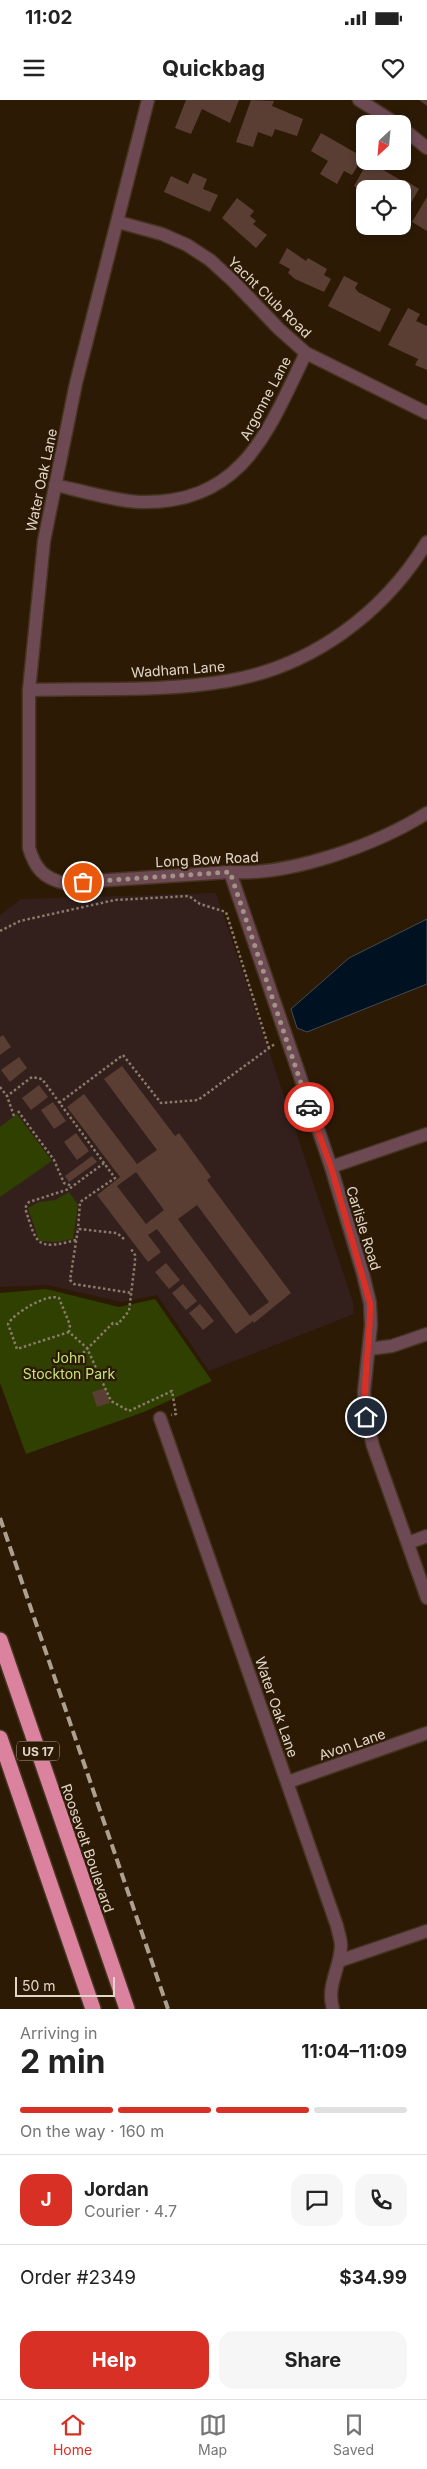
<!DOCTYPE html>
<meta charset="utf-8">
<style>
:root{--surface:#fff;--page:#f6f6f6;--text:#222;--muted:#767676;--line:#e0e0e0;--accent:#d93025}
body{margin:0;font-family:Inter,sans-serif;background:var(--page);color:var(--text);height:100vh;display:flex;flex-direction:column;font-size:19px;white-space:nowrap}
*{box-sizing:border-box;margin:0}
p{font-size:16px;color:var(--muted)}
.icon{flex:none;width:28px;height:28px;fill:none;stroke:currentColor;stroke-width:2;stroke-linecap:round;stroke-linejoin:round}
.map{position:relative;height:1909px;overflow:hidden}
.side{display:flex;flex-direction:column;background:var(--surface);flex:1}
.side>*{flex:none}
.needle{width:32px;rotate:206deg}
.controls{position:absolute;left:356px;top:15px;display:grid;gap:10px}
.controls a{display:grid;place-items:center;width:55px;height:55px;border-radius:10px;background:var(--surface);box-shadow:0 2px 8px #0003;font-size:25px}
.scale{position:absolute;left:15px;bottom:12px;width:100px;box-sizing:border-box;padding-left:5px;border:2px solid #e2d6c9;border-top:0;font-size:14px;line-height:18px;white-space:nowrap;color:#e2d6c9;-webkit-text-stroke:4px #2c1a05;paint-order:stroke}
.pin{position:absolute;display:grid;place-items:center;width:42px;height:42px;color:#fff;margin:-21px;border:2px solid #fff;border-radius:50%;box-shadow:0 1px 5px #0007}
.courier{position:absolute;display:grid;place-items:center;width:50px;height:50px;margin:-25px;border:4px solid #d93025;border-radius:50%;background:#fff;color:#222;box-shadow:0 1px 6px #0007}
.summary em{font-style:normal;font-weight:700}
.summary div{display:flex;flex-direction:column-reverse}
.summary{display:flex;align-items:center;justify-content:space-between;height:85px;padding:0 20px}
h1{font-size:32px;font-weight:700;line-height:38px}
.bar{display:grid;grid-template-columns:repeat(4,1fr);gap:8px 5px;align-content:center;height:60px;padding:0 20px}
.bar i{height:6px;border-radius:4px;background:var(--line)}
.bar .selected{background:var(--accent)}
.bar p{grid-column:span 4}
.line{display:flex;align-items:center;gap:12px;padding:0 20px;border-top:1px solid var(--line)}
.line div{flex:1}
.round{display:grid;place-items:center;flex:none;width:52px;height:52px;border-radius:15px;background:var(--page)}
.primary-button{display:flex;gap:10px;margin-top:auto;padding:10px 20px}
.primary-button a{flex:1;height:58px;border-radius:15px;background:var(--accent);color:#fff;font-size:20px;font-weight:700;line-height:58px;text-align:center}
.primary-button a+a{background:var(--page);color:var(--text)}
.status{display:flex;justify-content:space-between;align-items:center;height:35px;padding:0 25px;background:var(--surface);direction:ltr}
.status svg{height:14px;fill:currentColor}
header{display:flex;justify-content:space-between;align-items:center;height:65px;padding:0 20px;background:var(--surface);font-size:22px;font-weight:700}
.tabs{display:flex;justify-content:space-around;align-items:center;height:70px;border-top:1px solid var(--line);background:var(--surface);font-size:14px;color:var(--muted)}
.tabs a{display:grid;justify-items:center;gap:2px}
.tabs .selected{color:var(--accent)}
.map>svg:first-child{display:block}
.education{fill:#33201d}
.green{fill:#2f4000}
.water{fill:#001121;stroke:#444c53}
.building{fill:#5a3e33;fill-rule:evenodd}
.lines{fill:none;stroke-linecap:round;stroke-linejoin:round}
.minor-casing{stroke:#453420;stroke-width:15}
.highway-casing{stroke:#453420;stroke-width:18}
.path{stroke:#8a7b6a;stroke-width:2.5;stroke-dasharray:2.5 2.5;stroke-linecap:butt}
.minor{stroke:#6d4954;stroke-width:12}
.highway{stroke:#db829e;stroke-width:15}
.rail{stroke:#aea091;stroke-width:4;stroke-dasharray:10 5;stroke-linecap:butt}
.done{stroke:#a29484;stroke-width:5;stroke-dasharray:0 9}
.route{stroke:#d93025;stroke-width:6}
.labels{text-anchor:middle;dominant-baseline:central;stroke-width:4.5;stroke-linejoin:round;paint-order:stroke}
.shield{fill:#2c1a05;stroke:#ab9e8e;stroke-width:1}
.shield-label{font-size:12px;font-weight:bold;fill:#e2d6c9}
.street-label{font-size:14px;fill:#e2d6c9;stroke:#2c1a05}
.park-label{font-size:14px;fill:#c3e879;stroke:#2c1a05}
</style>
<div class="status"><b>11:02</b><svg viewBox="0 0 49 12"><path d="M0 12V9h3v3zM5 12V6h3v6zM10 12V3h3v9zM15 12V0h3v12zM26 1h20v11H26zM47 4h2v5h-2z"/></svg></div>
<header><svg class="icon" aria-label="menu" viewBox="0 0 24 24"><path d="M4 6h16M4 12h16M4 18h16"/></svg>Quickbag<svg class="icon" aria-label="heart" viewBox="0 0 24 24"><path d="M12 20l-8-8c-3-5 5-10 8-4 3-6 11-1 8 4z"/></svg></header>
<div class="map">
<svg width="427" height="1909" viewBox="0 0 427 1909">
<rect width="100%" height="100%" fill="#2c1a05"/>
<!-- education -->
<path class="education" d="M216,793L353,1202L354,1214L209,1271L157,1195L121,1202L48,1185L0,1187V815L21,799Z"/>
<!-- green -->
<g class="green">
<path d="M17,1014L52,1061L0,1097V1027Z"/>
<path d="M69,1092L78,1105L73,1139L57,1142L39,1141L28,1108L39,1102L55,1100Z"/>
<path d="M46,1189L119,1207L155,1199L212,1281L144,1312L26,1354L0,1283V1193Z"/>
</g>
<!-- water -->
<path class="water" d="M427,819V884L307,932L297,928L291,909L349,858Z"/>
<!-- building -->
<g class="building">
<path d="M186,0H239L230,23L202,9L191,34L175,28Z"/>
<path d="M251,0L274,1L272,6L303,19L297,36L275,29L272,37L258,32L253,47L236,42Z"/>
<path d="M419,0H427V6Z"/>
<path d="M321,33L363,57L352,75L344,71L337,84L320,74L328,61L311,51Z"/>
<path d="M368,61L404,82L405,80L419,89L408,108L402,104V89H376L372,87L365,89V93L354,86Z"/>
<path d="M193,73L207,79L203,89L218,95L210,112L164,92L171,76L188,84Z"/>
<path d="M427,97V131L412,122Z"/>
<path d="M237,98L254,111L250,116L256,121L253,124L267,135L256,148L222,118Z"/>
<path d="M287,148L306,161L308,158L327,169L324,175L331,179L324,192L295,179L288,173L290,169L279,163Z"/>
<path d="M344,176L358,183L355,188L358,192L391,209L380,232L328,206Z"/>
<path d="M408,208L420,214L416,221L427,226V270L415,265L418,259L388,245Z"/>
<path d="M3,935L11,947L0,955V937Z"/>
<path d="M19,957L27,968L10,982L1,970Z"/>
<path d="M122,966L175,1036L179,1033L211,1077L207,1080L291,1193L254,1223L253,1221L236,1234L157,1129L148,1135L161,1152L148,1162L97,1095L120,1077L67,1007L84,994L137,1064L157,1050L104,979ZM136,1072L164,1110L146,1124L117,1086ZM197,1105L269,1202L250,1216L178,1119Z"/>
<path d="M39,985L48,997L31,1010L22,998Z"/>
<path d="M53,1002L66,1021L54,1029L41,1010Z"/>
<path d="M76,1033L89,1051L77,1060L64,1042Z"/>
<path d="M92,1056L97,1062L69,1082L65,1076Z"/>
<path d="M166,1163L180,1180L169,1189L155,1172Z"/>
<path d="M183,1184L197,1201L186,1210L172,1193Z"/>
<path d="M200,1204L214,1221L203,1230L189,1213Z"/>
<path d="M105,1288L110,1303L97,1307L92,1292Z"/>
</g>
<g class="lines">
<!-- minor casing -->
<g class="minor-casing">
<g id="minor">
<path d="M148,0L76,283L44,441L29,590V748C35,768 43,778 64,783L230,772C290,776 376,745 427,713"/>
<path d="M359,0L397,24"/>
<path d="M402,28L427,48"/>
<path d="M118,122L162,134L187,145L210,160L233,181L279,229L306,253L427,313"/>
<path d="M55,385C79,390 118,402 141,402C244,404 268,330 306,253"/>
<path d="M29,590C95,588 162,592 227,581C311,567 383,514 427,442"/>
<path d="M230,772L331,1067L363,1174L370,1203L371,1225L364,1292L366,1317L373,1346L427,1498"/>
<path d="M331,1067L427,1034"/>
<path d="M369,1249L392,1246L427,1234"/>
<path d="M160,1318L337,1826C338,1832 341,1839 341,1846C340,1869 326,1886 333,1909"/>
<path d="M408,1443L427,1436"/>
<path d="M288,1682L427,1633"/>
<path d="M339,1861L427,1831"/>
</g>
</g>
<!-- highway casing -->
<g class="highway-casing">
<g id="highway">
<path d="M0,1540L127,1909"/>
<path d="M0,1638L93,1909"/>
</g>
</g>
<!-- path -->
<g class="path">
<path d="M0,831L20,821L115,800L189,796L200,804L226,812L269,948"/>
<path d="M0,987L7,996"/>
<path d="M59,1003L123,955L161,1003L198,1000L276,943"/>
<path d="M18,1011L54,1060L64,1083L72,1086"/>
<path d="M14,1016L7,996L32,977L42,979L104,1063"/>
<path d="M124,1139L117,1133L78,1129L70,1180L74,1184L132,1193"/>
<path d="M76,1140C35,1151 37,1144 25,1108L29,1102L69,1089L104,1063L115,1078L80,1102L78,1129"/>
<path d="M69,1232L17,1249L8,1224C14,1213 47,1193 59,1198L70,1225L69,1232L87,1248L111,1301L129,1311L172,1291L176,1314L171,1315"/>
<path d="M76,1260L113,1223L118,1224L129,1211L135,1162V1155L131,1149"/>
</g>
<!-- minor -->
<use href="#minor" class="minor"/>
<!-- highway -->
<use href="#highway" class="highway"/>
<!-- rail -->
<path class="rail" d="M0,1418L168,1909"/>
</g>
<g class="lines">
<!-- done -->
<path class="done" d="M83,782L230,772L309,1007"/>
<!-- route -->
<path class="route" d="M309,1007L331,1067L370,1203C371,1241 362,1279 366,1317"/>
</g>
<g class="labels">
<!-- shield labels -->
<rect class="shield" x="17" y="1641.5" width="42" height="19" rx="4"/>
<g class="shield-label">
<text x="38" y="1651">US 17</text>
</g>
<!-- street labels -->
<g class="street-label">
<text transform="translate(270 197) rotate(44)">Yacht Club Road</text>
<text transform="translate(265 298) rotate(-62)">Argonne Lane</text>
<text transform="translate(41 380) rotate(-78)">Water Oak Lane</text>
<text transform="translate(178 569) rotate(-4)">Wadham Lane</text>
<text transform="translate(207 759) rotate(-3)">Long Bow Road</text>
<text transform="translate(364 1128) rotate(73)">Carlisle Road</text>
<text transform="translate(277 1607) rotate(71)">Water Oak Lane</text>
<text transform="translate(352 1644) rotate(-19)">Avon Lane</text>
<text transform="translate(88 1748) rotate(71)">Roosevelt Boulevard</text>
</g>
<!-- park labels -->
<g class="park-label">
<text x="69" y="1257">John<tspan x="69" dy="16">Stockton Park</tspan></text>
</g>
</g>
</svg>
<div class="controls">
<a><svg class="needle" viewBox="-14 -14 28 28"><path d="M0-13l5 13h-10z" fill="#e53935"/><path d="M0 13l5-13h-10z" fill="#767676"/></svg></a>
<a><svg class="icon" aria-label="locate" viewBox="0 0 24 24"><circle cx="12" cy="12" r="6"/><path d="M12 2v4M12 18v4M2 12h4M18 12h4"/></svg></a>
</div>
<div class="scale">50 m</div>
<div class="pin" style="left:83px;top:782px;background:#ea580c"><svg class="icon" aria-label="bag" viewBox="0 0 24 24"><path d="M5 8h14l-1 12H6zM9 8a3 3 0 0 1 6 0"/></svg></div>
<div class="pin" style="left:366px;top:1317px;background:#1f2937"><svg class="icon" aria-label="home" viewBox="0 0 24 24"><path d="M3 11l9-7 9 7M6 9v11h12V9"/></svg></div>
<div class="courier" style="left:309px;top:1007px"><svg class="icon" aria-label="car" viewBox="0 0 24 24"><path d="M5 17H2v-5l4-1 3-4h7l3 4 3 1v5h-3M9 17h6M6 11h13"/><circle cx="7" cy="17" r="2"/><circle cx="17" cy="17" r="2"/></svg></div>
</div>
<section class="side">
<div class="summary"><div><h1>2 min</h1><p>Arriving in</p></div><em>11:04–11:09</em></div>
<div class="bar"><i class="selected"></i><i class="selected"></i><i class="selected"></i><i></i><p>On the way · 160 m</p></div>
<div class="line" style="height:90px"><b class="round" style="background:var(--accent);color:#fff">J</b><div><b>Jordan</b><p>Courier · 4.7</p></div><a class="round"><svg class="icon" aria-label="chat" viewBox="0 0 24 24"><path d="M4 5h16v11H9l-5 4z"/></svg></a><a class="round"><svg class="icon" aria-label="phone" viewBox="0 0 24 24"><path d="M5 4h4l2 5-3 2q2 4 5 5l2-3 5 2v4C11 20 4 13 5 4z"/></svg></a></div>
<div class="line" style="height:65px"><div>Order #2349</div><b>$34.99</b></div>
<div class="primary-button"><a>Help</a><a>Share</a></div>
</section>
<nav class="tabs">
<a class="selected"><svg class="icon" aria-label="home" viewBox="0 0 24 24"><path d="M3 11l9-7 9 7M6 9v11h12V9"/></svg>Home</a>
<a><svg class="icon" aria-label="map" viewBox="0 0 24 24"><path d="M3 6l6-2 6 2 6-2v14l-6 2-6-2-6 2zM9 4v14M15 6v14"/></svg>Map</a>
<a><svg class="icon" aria-label="saved" viewBox="0 0 24 24"><path d="M7 4h10v16l-5-4-5 4z"/></svg>Saved</a>
</nav>
